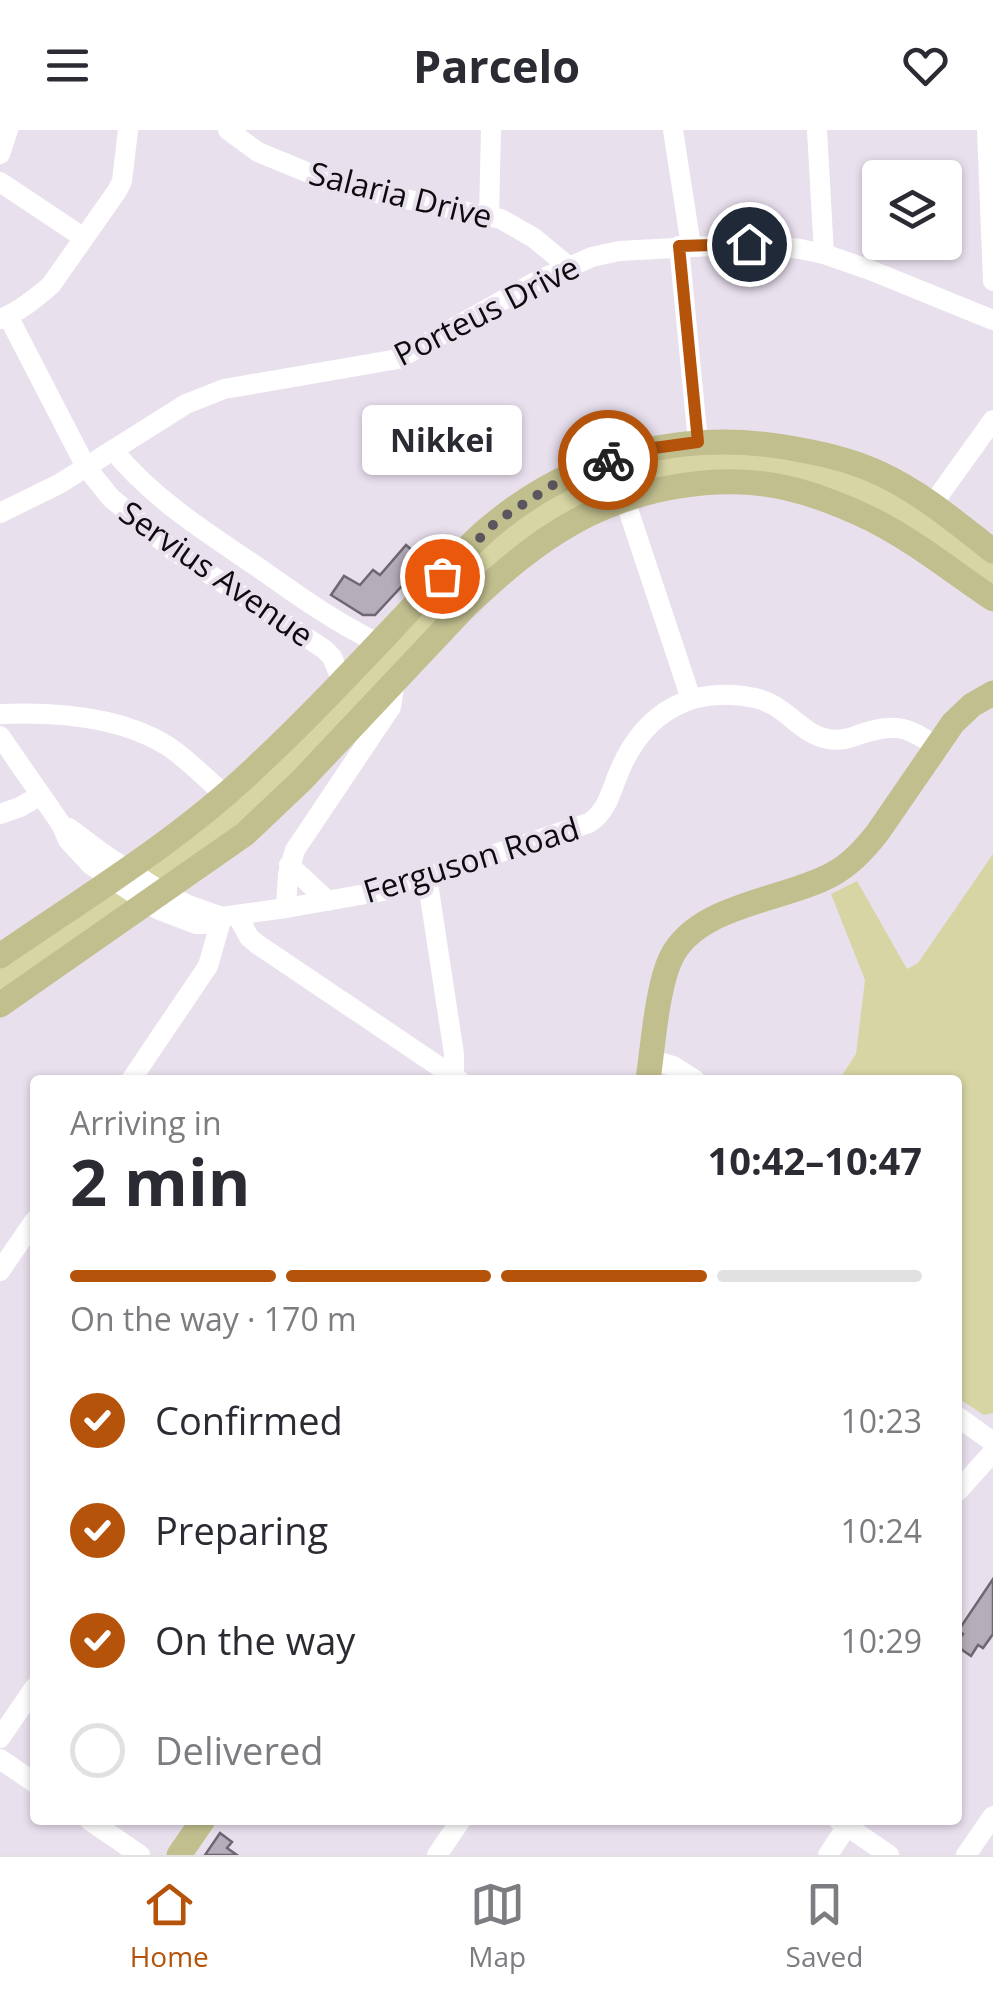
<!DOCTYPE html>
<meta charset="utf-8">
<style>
:root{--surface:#fff;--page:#f7f7f7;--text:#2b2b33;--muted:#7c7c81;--line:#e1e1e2;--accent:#b45309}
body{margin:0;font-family:"Open Sans",sans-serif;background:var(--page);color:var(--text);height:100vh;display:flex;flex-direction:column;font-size:38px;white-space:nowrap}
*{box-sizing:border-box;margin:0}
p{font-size:32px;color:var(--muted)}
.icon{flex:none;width:55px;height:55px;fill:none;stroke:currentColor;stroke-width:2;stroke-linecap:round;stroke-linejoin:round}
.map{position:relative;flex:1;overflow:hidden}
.sheet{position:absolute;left:30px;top:945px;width:932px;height:750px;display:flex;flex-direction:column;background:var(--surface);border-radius:10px;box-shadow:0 2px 8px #0004}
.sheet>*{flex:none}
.controls{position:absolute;left:862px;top:30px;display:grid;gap:20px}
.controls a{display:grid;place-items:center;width:100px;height:100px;border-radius:10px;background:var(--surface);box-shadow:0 2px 8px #0004;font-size:50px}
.pin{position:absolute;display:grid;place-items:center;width:85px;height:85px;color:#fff;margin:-42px;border:5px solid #fff;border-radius:50%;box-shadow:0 2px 10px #0007}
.courier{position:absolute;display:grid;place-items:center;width:100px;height:100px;margin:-50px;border:8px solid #b45309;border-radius:50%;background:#fff;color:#222;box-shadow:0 2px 12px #0007}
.bubble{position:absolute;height:70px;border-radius:10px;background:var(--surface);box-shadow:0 2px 8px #0004;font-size:32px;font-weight:700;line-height:70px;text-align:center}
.summary em{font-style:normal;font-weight:700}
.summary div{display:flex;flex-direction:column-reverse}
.summary{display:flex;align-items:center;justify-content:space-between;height:170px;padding:0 40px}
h1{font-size:65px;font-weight:700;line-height:75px}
.bar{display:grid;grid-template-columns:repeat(4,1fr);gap:15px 10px;align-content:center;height:120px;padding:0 40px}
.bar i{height:12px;border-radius:8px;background:var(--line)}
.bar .on{background:var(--accent)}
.bar p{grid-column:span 4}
ol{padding:0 40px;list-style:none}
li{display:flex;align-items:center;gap:30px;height:110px}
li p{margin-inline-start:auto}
li .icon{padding:10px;border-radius:50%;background:var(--accent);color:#fff;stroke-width:4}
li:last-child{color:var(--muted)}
li i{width:55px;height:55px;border:5px solid var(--line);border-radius:50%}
header{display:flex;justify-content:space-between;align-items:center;height:130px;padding:0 40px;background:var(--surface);font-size:45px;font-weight:700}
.tab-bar{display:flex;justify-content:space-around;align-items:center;height:140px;border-top:2px solid var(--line);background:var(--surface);font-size:28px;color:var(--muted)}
.tab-bar a{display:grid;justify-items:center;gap:5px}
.tab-bar .on{color:var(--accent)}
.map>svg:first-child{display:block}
.green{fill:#d7d5a3}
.building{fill:#b6adba;stroke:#6e6672;stroke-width:2.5}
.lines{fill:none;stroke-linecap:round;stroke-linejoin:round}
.minor{stroke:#fff;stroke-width:20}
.major{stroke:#c2bf8f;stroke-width:25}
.done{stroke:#5b565d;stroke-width:10;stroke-dasharray:0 18}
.route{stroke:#b45309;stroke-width:12}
.labels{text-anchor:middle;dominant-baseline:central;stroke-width:8;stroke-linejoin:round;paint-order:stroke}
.street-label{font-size:32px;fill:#0e0b0f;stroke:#e9e0ee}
</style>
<header><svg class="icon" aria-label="menu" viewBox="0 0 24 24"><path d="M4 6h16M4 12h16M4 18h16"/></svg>Parcelo<svg class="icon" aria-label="heart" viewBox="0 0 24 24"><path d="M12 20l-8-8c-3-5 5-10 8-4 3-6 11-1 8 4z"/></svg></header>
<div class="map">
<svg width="993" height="1725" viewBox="0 0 993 1725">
<rect width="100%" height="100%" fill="#e9e0ee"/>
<!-- green -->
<g class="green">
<path d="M710,317L856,338L993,426V460L780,352L583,381L277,669L165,755L143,737L491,401L562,354Z"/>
<path d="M993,724V1283L984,1285L958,1268V950H839L856,924L865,850L831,764L857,751L907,839L918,833Z"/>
<path d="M109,755L129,769L127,776L0,870V833Z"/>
</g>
<!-- building -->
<g class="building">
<path d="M406,415L425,431L375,485H363L331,465L344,446L360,455L373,440L380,445Z"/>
<path d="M993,1449V1504L983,1518L978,1515L971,1526L958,1517V1511L963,1504L958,1501Z"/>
<path d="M220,1703L232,1712L227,1718L237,1725H205Z"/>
</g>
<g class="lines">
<!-- minor -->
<g class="minor">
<path d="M228,0L258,22L338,55L501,89L534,108L569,137"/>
<path d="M673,0L691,116"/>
<path d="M817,0L824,124"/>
<path d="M987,0L993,151"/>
<path d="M0,24L8,0"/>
<path d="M0,52L84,108"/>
<path d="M489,86L491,0"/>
<path d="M679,116L698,312"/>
<path d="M8,186L86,337L111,368L174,421L324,519L332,527L342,551"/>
<path d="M0,189C19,182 36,168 51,155L117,61L122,51L128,0"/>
<path d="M113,320C153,369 207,403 259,438C297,465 336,493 378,513"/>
<path d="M625,370L691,569"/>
<path d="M932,375L993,290"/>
<path d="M0,383L59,354L186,274L224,259L398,229L537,151L592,127L619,121L749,114L800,119L824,124L870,140L993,190"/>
<path d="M0,584C53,582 119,586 166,615C187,628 206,649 225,665"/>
<path d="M0,606L61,694L68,710L91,735L159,780L196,794H203L222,787L286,778L383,761L589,693C607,682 611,661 619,642C644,582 691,555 755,568C785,574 800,604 828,609C838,611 848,609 858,605C895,593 904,595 936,616"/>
<path d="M0,684L20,677L41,665"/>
<path d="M69,698L105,725L162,762L188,775L222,787"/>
<path d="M289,735L328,771"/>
<path d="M427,747L454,924V939L451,950"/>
<path d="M286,778L288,744L295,720L391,577L395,552"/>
<path d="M237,785L249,807L257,814L459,950"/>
<path d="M651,930L673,936L695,950"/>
<path d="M131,950L208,836L222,787"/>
<path d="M0,1141L35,1090"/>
<path d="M958,1287L993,1312"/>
<path d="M958,1361L993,1322"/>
<path d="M0,1608L35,1557"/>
<path d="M0,1629L35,1653"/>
<path d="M89,1690L140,1725"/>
<path d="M838,1690L889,1725"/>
<path d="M437,1725L461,1690"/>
<path d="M828,1725L847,1696"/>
<path d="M966,1725L993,1686"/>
</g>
<!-- major -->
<g class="major">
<path d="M0,826C87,766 180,710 256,637C315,582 370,522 426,463C448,440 469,413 495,393C581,322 693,298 801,320C829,325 856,332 881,344C922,363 958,394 993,421"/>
<path d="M0,875L245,704L302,650L466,476C499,445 534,414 574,392C635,358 718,342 787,358C817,365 846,377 873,390C916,412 953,442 993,469"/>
<path d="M648,950C653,916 657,857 671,828C697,774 784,771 833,744C851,734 865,719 878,702L953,593L972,575L993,563"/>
<path d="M179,1725L203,1690"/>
</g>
</g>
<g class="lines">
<!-- done -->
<path class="done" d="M442,446L497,391L556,353L608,330"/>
<!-- route -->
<path class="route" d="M608,330L654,318L698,312L679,116L749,114"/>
</g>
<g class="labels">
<!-- street labels -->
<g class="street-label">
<text transform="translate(401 64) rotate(14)">Salaria Drive</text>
<text transform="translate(486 180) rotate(-27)">Porteus Drive</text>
<text transform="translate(217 443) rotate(35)">Servius Avenue</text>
<text transform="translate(471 729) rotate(-17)">Ferguson Road</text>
</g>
</g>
</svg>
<div class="controls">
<a><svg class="icon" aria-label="layers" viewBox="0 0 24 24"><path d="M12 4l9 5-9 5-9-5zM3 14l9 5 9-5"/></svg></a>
</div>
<div class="pin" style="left:442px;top:446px;background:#ea580c"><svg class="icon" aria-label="bag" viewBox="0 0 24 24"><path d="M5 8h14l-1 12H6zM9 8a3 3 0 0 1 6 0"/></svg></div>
<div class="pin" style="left:749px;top:114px;background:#1f2937"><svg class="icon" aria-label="home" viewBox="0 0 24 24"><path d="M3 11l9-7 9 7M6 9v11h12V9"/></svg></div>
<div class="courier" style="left:608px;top:330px"><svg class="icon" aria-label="bike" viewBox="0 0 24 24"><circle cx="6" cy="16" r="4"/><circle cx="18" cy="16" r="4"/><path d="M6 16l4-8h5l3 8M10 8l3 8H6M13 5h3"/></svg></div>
<div class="bubble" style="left:362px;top:275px;width:160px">Nikkei</div>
<section class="sheet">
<div class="summary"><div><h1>2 min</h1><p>Arriving in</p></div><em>10:42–10:47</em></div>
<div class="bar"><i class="on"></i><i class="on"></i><i class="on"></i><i></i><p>On the way · 170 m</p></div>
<ol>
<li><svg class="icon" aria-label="check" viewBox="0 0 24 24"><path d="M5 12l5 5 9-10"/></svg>Confirmed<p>10:23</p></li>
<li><svg class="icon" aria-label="check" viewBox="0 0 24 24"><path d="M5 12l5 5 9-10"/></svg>Preparing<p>10:24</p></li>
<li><svg class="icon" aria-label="check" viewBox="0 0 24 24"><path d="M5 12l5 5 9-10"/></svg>On the way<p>10:29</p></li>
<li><i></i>Delivered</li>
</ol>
</section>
</div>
<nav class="tab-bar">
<a class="on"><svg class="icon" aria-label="home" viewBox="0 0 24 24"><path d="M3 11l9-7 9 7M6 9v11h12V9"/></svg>Home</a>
<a><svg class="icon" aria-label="map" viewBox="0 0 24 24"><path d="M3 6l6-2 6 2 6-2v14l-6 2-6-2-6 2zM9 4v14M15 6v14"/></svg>Map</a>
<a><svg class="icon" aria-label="saved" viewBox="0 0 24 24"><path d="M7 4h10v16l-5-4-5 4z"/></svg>Saved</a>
</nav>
